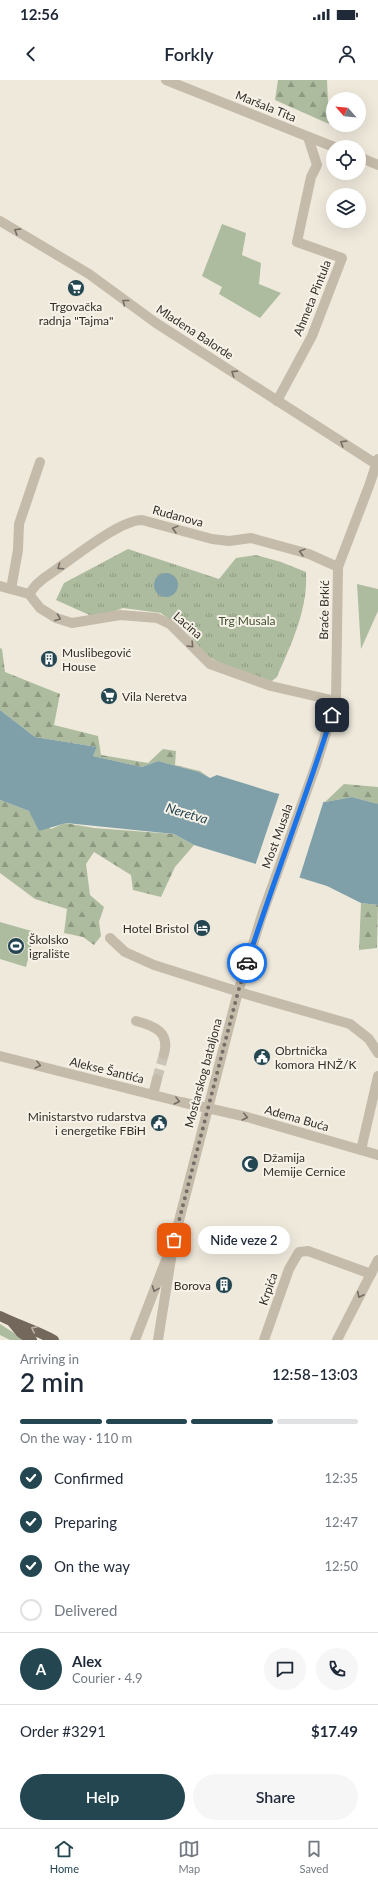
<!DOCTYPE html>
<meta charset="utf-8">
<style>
:root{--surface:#fff;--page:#f6f6f7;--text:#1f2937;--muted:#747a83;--line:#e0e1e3;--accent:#234650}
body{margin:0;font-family:Lato,sans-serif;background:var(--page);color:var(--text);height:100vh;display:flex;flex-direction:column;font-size:15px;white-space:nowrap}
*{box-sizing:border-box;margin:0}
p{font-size:13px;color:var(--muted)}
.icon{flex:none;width:22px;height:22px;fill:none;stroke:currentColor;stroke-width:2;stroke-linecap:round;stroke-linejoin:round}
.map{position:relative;height:1260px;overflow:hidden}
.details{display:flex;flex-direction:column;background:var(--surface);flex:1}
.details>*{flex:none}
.needle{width:26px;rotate:297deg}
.buttons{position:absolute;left:326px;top:12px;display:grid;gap:8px}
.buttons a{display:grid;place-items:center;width:40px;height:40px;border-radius:50%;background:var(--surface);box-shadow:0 4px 16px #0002;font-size:20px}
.pin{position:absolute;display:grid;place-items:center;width:34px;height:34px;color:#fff;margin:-17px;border-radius:8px;box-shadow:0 2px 6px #0006}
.courier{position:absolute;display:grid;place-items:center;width:40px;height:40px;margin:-20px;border:3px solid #1a73e8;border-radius:50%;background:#fff;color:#222;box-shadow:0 1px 5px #0007}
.bubble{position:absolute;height:28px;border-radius:14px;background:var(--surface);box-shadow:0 4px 16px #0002;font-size:13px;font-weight:600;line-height:28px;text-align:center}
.overview em{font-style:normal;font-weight:600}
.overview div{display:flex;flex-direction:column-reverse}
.overview{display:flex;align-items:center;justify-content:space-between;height:68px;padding:0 20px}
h1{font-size:26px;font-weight:600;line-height:30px}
.bar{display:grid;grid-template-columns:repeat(4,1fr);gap:6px 4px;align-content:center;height:48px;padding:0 20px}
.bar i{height:5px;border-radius:3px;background:var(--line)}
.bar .current{background:var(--accent)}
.bar p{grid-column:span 4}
.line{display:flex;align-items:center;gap:10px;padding:0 20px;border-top:1px solid var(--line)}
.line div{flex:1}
.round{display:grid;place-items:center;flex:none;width:42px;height:42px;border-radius:21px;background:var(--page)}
ol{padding:0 20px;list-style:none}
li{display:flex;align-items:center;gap:12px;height:44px}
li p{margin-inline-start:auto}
li .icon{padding:4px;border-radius:50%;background:var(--accent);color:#fff;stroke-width:4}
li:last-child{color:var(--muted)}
li i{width:22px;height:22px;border:2px solid var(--line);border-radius:50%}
.cta{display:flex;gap:8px;margin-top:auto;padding:8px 20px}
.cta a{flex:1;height:46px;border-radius:24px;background:var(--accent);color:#fff;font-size:16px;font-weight:600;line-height:46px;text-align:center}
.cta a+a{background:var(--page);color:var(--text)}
.status{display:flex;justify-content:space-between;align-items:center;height:28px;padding:0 20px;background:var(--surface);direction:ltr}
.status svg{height:11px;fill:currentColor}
header{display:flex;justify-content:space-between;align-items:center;height:52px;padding:0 20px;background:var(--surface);font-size:18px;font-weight:600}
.tabs{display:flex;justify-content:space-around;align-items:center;height:56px;border-top:1px solid var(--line);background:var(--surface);font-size:11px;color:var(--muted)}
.tabs a{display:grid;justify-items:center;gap:2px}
.tabs .current{color:var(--accent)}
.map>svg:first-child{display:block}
.grass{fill:#adbc9e}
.forest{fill:url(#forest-firs)}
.park{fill:url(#park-tufts)}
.water{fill:#7fa0a8}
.pier{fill:#efe9dc}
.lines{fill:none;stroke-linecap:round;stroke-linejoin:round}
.minor-tunnel{stroke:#cac4b8;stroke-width:10;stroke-dasharray:10 5;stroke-linecap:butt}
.minor{stroke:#c5bbaa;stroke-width:10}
.major{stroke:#74675b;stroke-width:10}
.oneway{stroke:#756d63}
.oneway2{stroke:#bcb3a9}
.done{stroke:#756f68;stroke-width:4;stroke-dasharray:0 7.2}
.route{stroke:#1a73e8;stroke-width:5}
.labels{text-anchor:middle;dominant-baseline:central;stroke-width:4;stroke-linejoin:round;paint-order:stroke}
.street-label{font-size:12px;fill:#342e29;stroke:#f7f2e8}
.poi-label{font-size:12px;fill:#342e29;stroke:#f7f2e8;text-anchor:start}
.park-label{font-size:12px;fill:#3f4f2f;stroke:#f7f2e8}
.water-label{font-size:13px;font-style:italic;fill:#234650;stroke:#f7f2e8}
</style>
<div class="status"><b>12:56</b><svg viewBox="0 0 49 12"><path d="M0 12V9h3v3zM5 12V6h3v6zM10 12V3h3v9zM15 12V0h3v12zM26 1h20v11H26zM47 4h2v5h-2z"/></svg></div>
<header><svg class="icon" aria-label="back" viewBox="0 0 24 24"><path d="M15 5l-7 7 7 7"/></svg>Forkly<svg class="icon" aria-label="person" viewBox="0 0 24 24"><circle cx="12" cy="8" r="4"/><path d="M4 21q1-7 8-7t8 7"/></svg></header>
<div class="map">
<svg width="378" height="1260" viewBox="0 0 378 1260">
<defs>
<pattern id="forest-firs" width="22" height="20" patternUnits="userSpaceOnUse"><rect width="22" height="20" fill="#adbc9e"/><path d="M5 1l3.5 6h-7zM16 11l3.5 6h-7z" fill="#8e9981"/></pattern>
<pattern id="park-tufts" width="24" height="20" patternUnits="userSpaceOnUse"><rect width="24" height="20" fill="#adbc9e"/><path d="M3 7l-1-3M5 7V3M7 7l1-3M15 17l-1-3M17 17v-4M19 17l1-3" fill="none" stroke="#8e9981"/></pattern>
</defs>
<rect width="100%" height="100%" fill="#efe9dc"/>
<!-- grass -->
<g class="grass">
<path d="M222,144L246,153L242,175L261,183L259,204L281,213L260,238L219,214L222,207L202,196Z"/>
<path d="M357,504L378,509V531L361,569Z"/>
<path d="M0,842L35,852L26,887L0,879Z"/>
<path d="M0,1244L25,1260H10L0,1255Z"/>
</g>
<!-- forest -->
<g class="forest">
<path d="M278,0H327L329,44L275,20Z"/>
<path d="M0,568L2,569L5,592L60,614L54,645L98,656L101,675L148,683L163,669L176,671L175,685L200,691L210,698L199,692L158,681L142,687L93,676L97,667L35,657L0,630Z"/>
<path d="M344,704L378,707V724L352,717L325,722Z"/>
<path d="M0,720L29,731L51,749L65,743L94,748L174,754L194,765L175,787L161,817L133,810L131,795L94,772L86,784L90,815L104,827L99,842L101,856L94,865L83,857L64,853L67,829L35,819L0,793Z"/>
<path d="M361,823L378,825L377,868L359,870Z"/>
</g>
<!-- park -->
<path class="park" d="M128,469L219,499L236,478L256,475L281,482L306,492C308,530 292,562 277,597L272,601L261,599L220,583L207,576L186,551L161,533L123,528L96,538L56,520L64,503Z"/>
<!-- water -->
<g class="water">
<circle cx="166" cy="505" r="12"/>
<path d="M0,630L35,657L97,667L93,676L142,687L158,681L199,692L210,698L217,695L275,713L325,722L352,717L378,724V825L361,823L327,806L194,765L174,754L66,743L39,751L29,731L0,720Z"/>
</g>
<!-- pier -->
<path class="pier" d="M280,712L324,720L299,799L255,786Z"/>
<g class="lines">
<!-- minor-tunnel -->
<path class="minor-tunnel" d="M157,999L164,974"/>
<!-- minor -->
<g class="minor">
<path d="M166,0L334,67"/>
<path d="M359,77L378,85"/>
<path d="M0,141L89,194L156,243L376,384"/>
<path d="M277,321L312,256L342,178L297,162L311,97L317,85L308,57"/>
<path d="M0,506L29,514L40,528L56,538L72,543L120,535L157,538L170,544L210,584L271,606L336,621"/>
<path d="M11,509L18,470L19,444L40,382"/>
<path d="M29,514L36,505L44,498C66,484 118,440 142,440L212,459L229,461L251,458L309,474L338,487"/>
<path d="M110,858L125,872L154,885L249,915L350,944L369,959L378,973"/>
<path d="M136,941C155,946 170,952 164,974"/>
<path d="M0,976L181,1022L247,1037L378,1075"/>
<path d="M153,1015L157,999"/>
<path d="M361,1070L378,996"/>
<path d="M135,1260L166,1180"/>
<path d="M158,1260L174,1160L238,912L262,835L316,685L336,621L338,487L369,406L378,379"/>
<path d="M264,1260L289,1189L299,1172L308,1171L371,1194"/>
<path d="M337,1260L378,1180"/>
</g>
<!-- major -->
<g class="major">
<path d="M0,1236C18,1245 36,1250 54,1260"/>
<path d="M12,1242L21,1253L32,1260"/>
</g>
</g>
<!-- one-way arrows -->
<defs><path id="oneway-chevron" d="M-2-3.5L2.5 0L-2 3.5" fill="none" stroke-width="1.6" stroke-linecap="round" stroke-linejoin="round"/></defs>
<g class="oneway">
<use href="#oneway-chevron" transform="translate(17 151) rotate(-149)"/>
<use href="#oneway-chevron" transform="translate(125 222) rotate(-142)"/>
<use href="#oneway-chevron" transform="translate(234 293) rotate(-147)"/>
<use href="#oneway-chevron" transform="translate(343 363) rotate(-148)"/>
<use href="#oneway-chevron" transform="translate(175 449) rotate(-165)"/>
<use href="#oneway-chevron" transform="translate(302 472) rotate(-165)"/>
<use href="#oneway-chevron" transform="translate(60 487) rotate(146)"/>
<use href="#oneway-chevron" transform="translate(58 538) rotate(21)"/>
<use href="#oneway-chevron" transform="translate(191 565) rotate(46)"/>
<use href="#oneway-chevron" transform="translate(38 985) rotate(14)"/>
<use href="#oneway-chevron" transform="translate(177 1021) rotate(14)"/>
<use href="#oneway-chevron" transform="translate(245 1037) rotate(13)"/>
<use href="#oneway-chevron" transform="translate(155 1209) rotate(111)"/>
<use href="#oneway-chevron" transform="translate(360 1215) rotate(117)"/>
</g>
<use class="oneway2" href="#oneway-chevron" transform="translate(34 1249) rotate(-154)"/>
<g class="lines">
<!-- done -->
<path class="done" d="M174,1160L238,912L247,883"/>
<!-- route -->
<path class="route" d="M247,883C274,799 306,718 332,635"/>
</g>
<!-- icons -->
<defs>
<g id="supermarket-disc" transform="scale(0.9)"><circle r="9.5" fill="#234650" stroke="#f7f2e8"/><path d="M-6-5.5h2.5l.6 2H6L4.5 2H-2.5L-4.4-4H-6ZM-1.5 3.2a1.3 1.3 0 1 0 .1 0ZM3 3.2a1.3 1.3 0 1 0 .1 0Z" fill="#fff"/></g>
<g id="building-disc" transform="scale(0.9)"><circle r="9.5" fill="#234650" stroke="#f7f2e8"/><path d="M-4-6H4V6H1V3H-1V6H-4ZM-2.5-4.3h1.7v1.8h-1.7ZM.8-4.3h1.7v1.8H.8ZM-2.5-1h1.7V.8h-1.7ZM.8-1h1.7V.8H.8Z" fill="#fff"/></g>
<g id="hotel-disc" transform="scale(0.9)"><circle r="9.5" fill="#234650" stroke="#f7f2e8"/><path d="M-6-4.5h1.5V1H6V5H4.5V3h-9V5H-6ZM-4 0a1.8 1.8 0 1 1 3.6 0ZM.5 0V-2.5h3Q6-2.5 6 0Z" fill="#fff"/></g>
<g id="stadium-disc" transform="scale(0.9)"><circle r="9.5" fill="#234650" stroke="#f7f2e8"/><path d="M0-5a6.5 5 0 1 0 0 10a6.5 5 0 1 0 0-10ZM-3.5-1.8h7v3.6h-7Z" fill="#fff"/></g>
<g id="civic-disc" transform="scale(0.9)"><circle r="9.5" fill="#234650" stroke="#f7f2e8"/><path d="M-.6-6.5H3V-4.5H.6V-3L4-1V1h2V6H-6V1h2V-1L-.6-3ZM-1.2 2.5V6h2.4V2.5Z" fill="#fff"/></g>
<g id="mosque-disc" transform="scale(0.9)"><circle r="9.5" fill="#234650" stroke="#f7f2e8"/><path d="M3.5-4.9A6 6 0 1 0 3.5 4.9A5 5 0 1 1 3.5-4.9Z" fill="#fff"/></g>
</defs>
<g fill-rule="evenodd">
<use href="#supermarket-disc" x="76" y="208"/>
<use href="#building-disc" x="49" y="579"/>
<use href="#supermarket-disc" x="109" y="616"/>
<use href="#hotel-disc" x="202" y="848"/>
<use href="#stadium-disc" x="16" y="866"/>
<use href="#civic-disc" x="262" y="977"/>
<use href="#civic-disc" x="159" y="1043"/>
<use href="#mosque-disc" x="250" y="1084"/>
<use href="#building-disc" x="224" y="1205"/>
</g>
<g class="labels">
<!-- street labels -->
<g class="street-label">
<text transform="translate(266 26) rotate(22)">Maršala Tita</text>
<text transform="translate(312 218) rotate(-68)">Ahmeta Pintula</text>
<text transform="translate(195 252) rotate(33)">Mladena Balorde</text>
<text transform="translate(178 436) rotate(15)">Rudanova</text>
<text transform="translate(324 530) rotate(-89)">Braće Brkić</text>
<text transform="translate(188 545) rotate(41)">Lacina</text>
<text transform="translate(277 756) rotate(-70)">Most Musala</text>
<text transform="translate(107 990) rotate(14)">Alekse Šantića</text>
<text transform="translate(203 993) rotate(-75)">Mostarskog bataljona</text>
<text transform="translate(297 1038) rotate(16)">Adema Buća</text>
<text transform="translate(268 1209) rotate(-71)">Krpića</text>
</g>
<!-- poi labels -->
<g class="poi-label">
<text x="76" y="226" text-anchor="middle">Trgovačka<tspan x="76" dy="14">radnja "Tajma"</tspan></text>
<text x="62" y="572">Muslibegović<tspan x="62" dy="14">House</tspan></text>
<text x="122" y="616">Vila Neretva</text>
<text x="189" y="848" text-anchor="end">Hotel Bristol</text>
<text x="29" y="859">Školsko<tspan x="29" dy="14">igralište</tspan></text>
<text x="275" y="970">Obrtnička<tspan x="275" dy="14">komora HNŽ/K</tspan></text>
<text x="146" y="1036" text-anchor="end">Ministarstvo rudarstva<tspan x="146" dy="14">i energetike FBiH</tspan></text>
<text x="263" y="1077">Džamija<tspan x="263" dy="14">Memije Cernice</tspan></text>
<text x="211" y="1205" text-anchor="end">Borova</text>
</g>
<!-- park labels -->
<g class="park-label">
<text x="247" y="540">Trg Musala</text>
</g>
<!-- water labels -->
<g class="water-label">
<text transform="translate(187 733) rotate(17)">Neretva</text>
</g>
</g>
</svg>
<div class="buttons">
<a><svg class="needle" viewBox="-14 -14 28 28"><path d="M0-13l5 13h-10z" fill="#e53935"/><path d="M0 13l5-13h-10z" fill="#747a83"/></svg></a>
<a><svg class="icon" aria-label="locate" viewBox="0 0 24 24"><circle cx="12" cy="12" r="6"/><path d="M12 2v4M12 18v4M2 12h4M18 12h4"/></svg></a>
<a><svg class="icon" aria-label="layers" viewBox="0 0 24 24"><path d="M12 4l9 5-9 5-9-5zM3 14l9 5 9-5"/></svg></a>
</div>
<div class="pin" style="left:174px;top:1160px;background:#ea580c"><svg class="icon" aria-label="bag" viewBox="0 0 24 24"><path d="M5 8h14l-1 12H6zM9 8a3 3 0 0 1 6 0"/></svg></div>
<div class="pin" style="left:332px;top:635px;background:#1f2937"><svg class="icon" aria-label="home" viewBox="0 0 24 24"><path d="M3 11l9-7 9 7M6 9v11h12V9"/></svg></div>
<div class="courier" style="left:247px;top:883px"><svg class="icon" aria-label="car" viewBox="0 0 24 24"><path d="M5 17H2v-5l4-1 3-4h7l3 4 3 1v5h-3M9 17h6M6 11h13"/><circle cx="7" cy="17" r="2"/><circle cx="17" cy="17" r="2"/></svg></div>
<div class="bubble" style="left:198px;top:1146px;width:92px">Niđe veze 2</div>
</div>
<section class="details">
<div class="overview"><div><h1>2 min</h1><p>Arriving in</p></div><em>12:58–13:03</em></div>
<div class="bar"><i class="current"></i><i class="current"></i><i class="current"></i><i></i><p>On the way · 110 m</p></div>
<ol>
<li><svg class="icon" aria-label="check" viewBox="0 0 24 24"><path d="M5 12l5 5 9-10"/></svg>Confirmed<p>12:35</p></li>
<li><svg class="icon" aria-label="check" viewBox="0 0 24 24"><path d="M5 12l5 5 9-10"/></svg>Preparing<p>12:47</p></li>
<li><svg class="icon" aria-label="check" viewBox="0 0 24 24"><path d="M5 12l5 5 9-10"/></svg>On the way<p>12:50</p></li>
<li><i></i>Delivered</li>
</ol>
<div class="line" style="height:72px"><b class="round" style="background:var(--accent);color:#fff">A</b><div><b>Alex</b><p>Courier · 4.9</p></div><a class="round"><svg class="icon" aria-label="chat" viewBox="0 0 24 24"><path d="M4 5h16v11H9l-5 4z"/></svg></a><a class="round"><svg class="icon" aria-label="phone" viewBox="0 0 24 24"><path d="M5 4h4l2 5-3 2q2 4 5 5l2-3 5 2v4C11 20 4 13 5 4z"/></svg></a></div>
<div class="line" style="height:52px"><div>Order #3291</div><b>$17.49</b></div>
<div class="cta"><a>Help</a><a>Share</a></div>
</section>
<nav class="tabs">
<a class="current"><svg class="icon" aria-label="home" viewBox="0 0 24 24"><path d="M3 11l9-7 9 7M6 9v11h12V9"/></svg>Home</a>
<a><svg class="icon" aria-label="map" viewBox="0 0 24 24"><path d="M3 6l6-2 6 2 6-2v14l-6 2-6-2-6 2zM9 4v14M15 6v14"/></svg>Map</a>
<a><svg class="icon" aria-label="saved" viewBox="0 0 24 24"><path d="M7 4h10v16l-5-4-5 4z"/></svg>Saved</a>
</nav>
